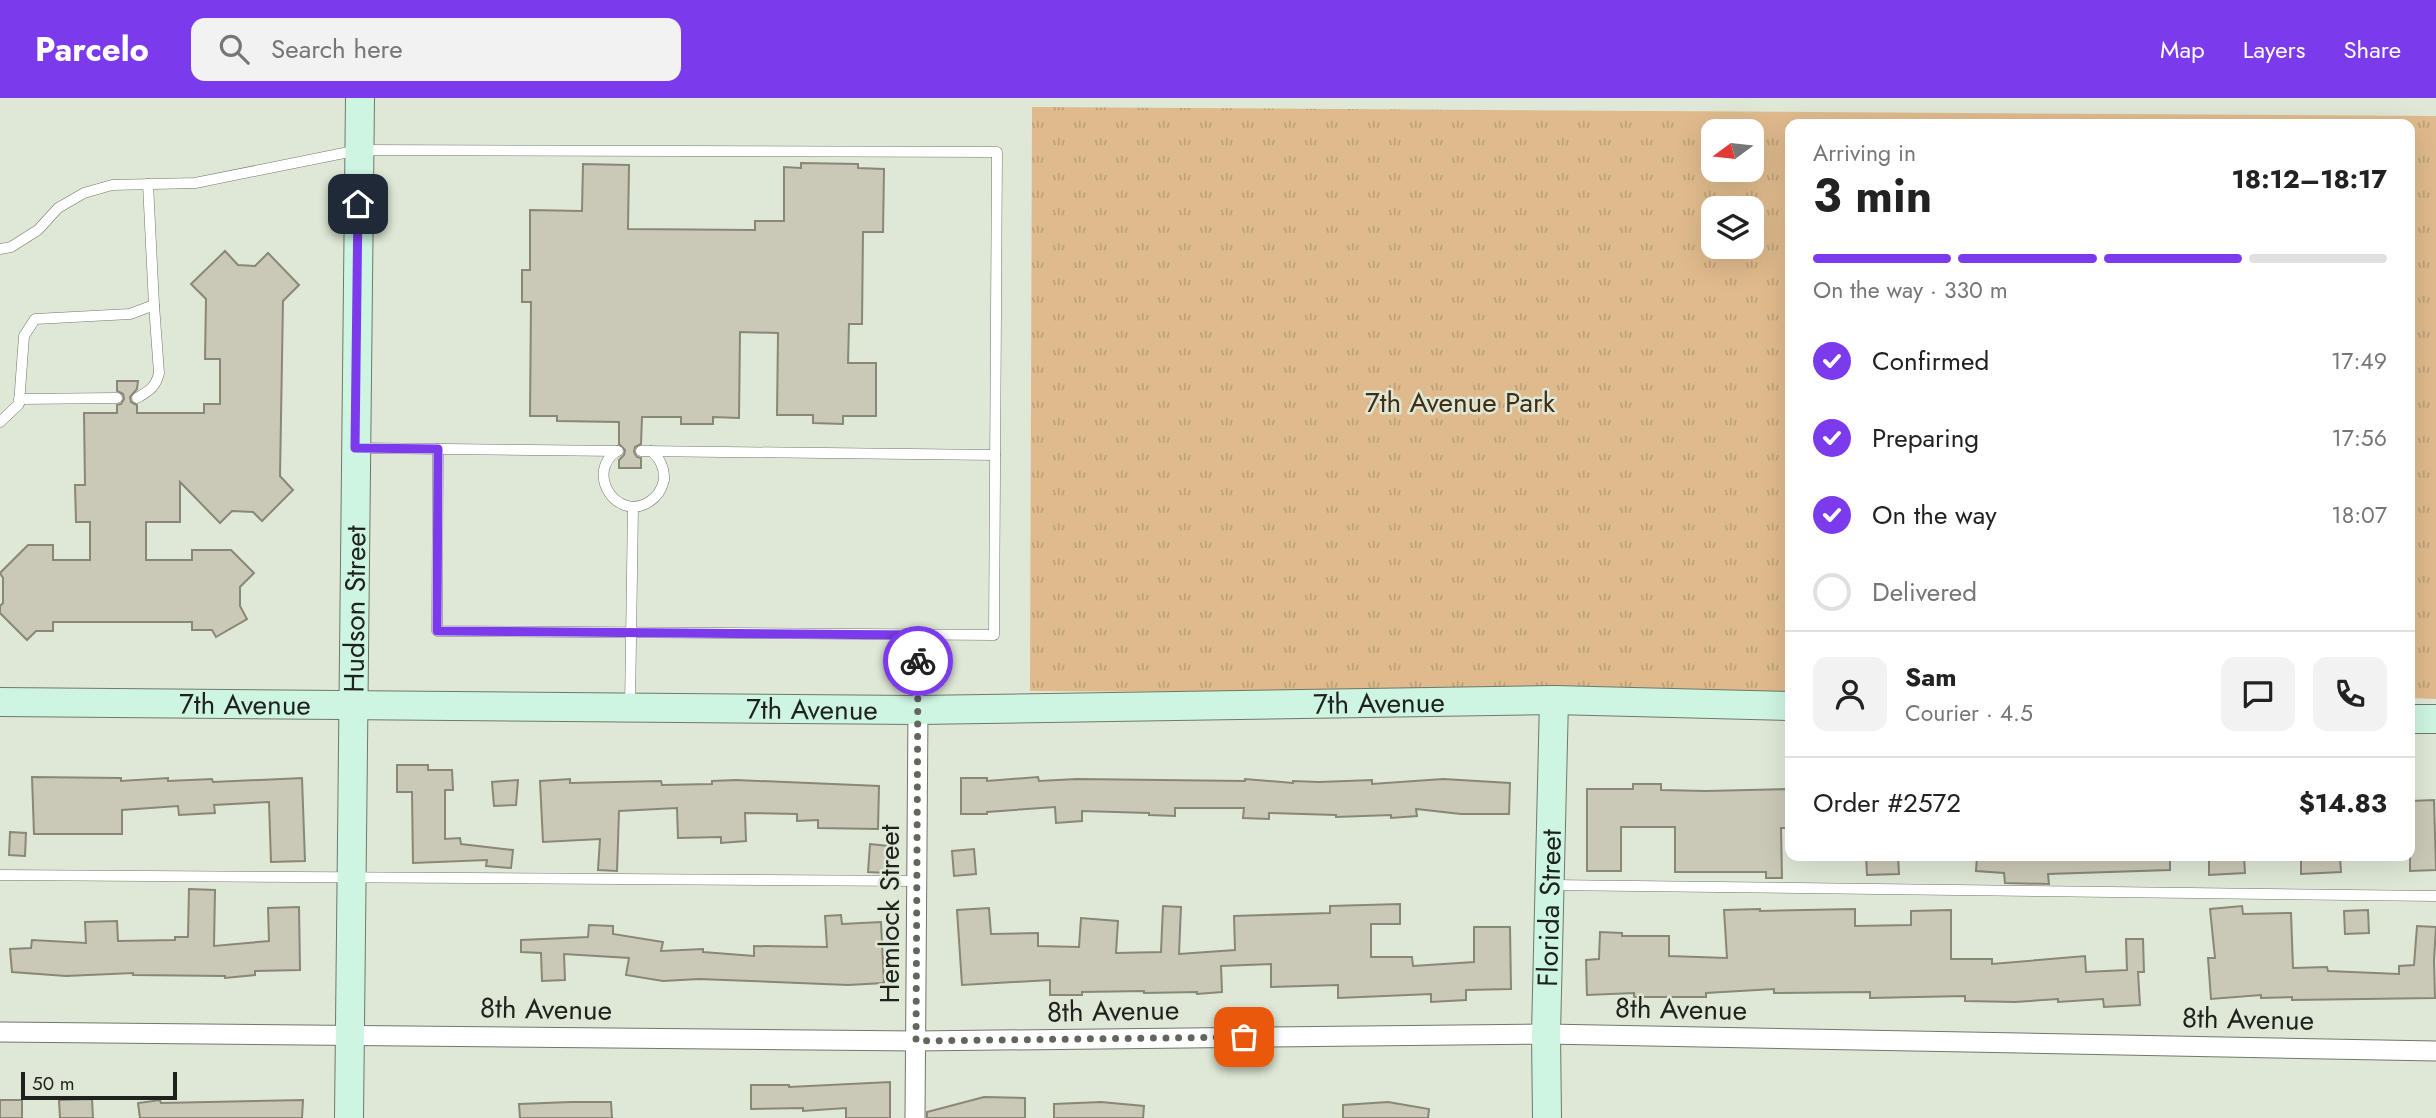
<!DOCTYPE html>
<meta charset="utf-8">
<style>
:root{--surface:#fff;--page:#f2f2f2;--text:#222;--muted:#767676;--line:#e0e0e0;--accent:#7c3aed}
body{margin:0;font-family:Jost,sans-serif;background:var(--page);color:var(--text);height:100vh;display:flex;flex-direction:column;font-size:26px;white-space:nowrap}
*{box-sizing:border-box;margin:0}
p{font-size:23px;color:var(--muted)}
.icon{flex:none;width:38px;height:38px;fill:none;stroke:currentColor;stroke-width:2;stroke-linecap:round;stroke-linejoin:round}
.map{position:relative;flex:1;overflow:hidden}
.details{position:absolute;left:1785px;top:21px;width:630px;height:742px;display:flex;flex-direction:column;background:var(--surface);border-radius:14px;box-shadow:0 7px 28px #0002}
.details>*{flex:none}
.needle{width:46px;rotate:255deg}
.buttons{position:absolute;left:1701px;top:21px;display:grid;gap:14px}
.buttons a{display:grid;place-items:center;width:63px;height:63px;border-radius:14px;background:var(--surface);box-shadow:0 7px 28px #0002;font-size:35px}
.scale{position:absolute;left:21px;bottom:18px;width:156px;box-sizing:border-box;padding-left:7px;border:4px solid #1f221c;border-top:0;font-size:19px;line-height:24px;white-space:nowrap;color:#1f221c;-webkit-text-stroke:5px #dfe8d7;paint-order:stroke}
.pin{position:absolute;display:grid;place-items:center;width:60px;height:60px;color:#fff;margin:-30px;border-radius:14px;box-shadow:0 4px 10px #0006}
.courier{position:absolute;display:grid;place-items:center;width:70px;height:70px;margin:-35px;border:5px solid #7c3aed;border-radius:50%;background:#fff;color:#222;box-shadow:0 2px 9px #0007}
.overview em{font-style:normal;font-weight:700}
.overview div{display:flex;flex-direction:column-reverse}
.overview{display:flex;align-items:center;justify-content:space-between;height:119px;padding:0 28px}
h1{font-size:46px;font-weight:700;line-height:52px}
.bar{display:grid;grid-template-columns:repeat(4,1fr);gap:10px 7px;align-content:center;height:84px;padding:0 28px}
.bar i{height:9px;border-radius:5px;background:var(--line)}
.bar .on{background:var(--accent)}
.bar p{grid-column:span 4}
.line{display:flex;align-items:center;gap:18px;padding:0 28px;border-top:2px solid var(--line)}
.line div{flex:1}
.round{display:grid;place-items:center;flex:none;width:74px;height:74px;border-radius:14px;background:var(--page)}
ol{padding:0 28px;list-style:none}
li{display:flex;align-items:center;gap:21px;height:77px}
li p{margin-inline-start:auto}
li .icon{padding:7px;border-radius:50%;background:var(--accent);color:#fff;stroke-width:4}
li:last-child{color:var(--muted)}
li i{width:38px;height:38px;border:4px solid var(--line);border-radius:50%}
header{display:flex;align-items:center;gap:42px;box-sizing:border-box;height:98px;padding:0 35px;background:var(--accent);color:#fff}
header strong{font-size:33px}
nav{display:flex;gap:38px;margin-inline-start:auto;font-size:24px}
.search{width:490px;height:63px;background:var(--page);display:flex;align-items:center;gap:18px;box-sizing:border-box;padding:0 24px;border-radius:14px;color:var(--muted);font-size:26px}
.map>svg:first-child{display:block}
.park{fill:url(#park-tufts);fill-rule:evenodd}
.building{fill:#cac8b6;stroke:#898776;stroke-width:2}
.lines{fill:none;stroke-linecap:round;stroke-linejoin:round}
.lane-casing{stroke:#707869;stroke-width:11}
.street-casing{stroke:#707869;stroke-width:21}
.secondary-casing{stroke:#707869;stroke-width:30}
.lane{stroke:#fff;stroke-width:10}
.street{stroke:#fff;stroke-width:19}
.secondary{stroke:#cef5e2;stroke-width:28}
.done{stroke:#62675d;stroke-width:7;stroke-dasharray:0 12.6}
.route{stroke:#7c3aed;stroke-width:9}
.labels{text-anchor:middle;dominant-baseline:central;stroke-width:5;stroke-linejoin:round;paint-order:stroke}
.park-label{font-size:28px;fill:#412e14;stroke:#dfe8d7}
.street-label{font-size:28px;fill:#1f221c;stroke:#dfe8d7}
</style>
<header>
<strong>Parcelo</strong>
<div class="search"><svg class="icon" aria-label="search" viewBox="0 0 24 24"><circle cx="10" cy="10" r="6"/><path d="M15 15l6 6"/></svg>Search here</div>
<nav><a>Map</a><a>Layers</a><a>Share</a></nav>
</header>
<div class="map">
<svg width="2436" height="1020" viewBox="0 0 2436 1020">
<defs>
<pattern id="park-tufts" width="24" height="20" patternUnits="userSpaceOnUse" patternTransform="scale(1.75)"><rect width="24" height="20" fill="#dfba8c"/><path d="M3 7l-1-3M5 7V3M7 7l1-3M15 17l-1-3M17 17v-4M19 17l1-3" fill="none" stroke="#bfa078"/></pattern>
</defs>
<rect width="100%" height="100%" fill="#dfe8d7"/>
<!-- park -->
<path class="park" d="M1032,9L2436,18V601L2410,600V26H1790V597L1030,593ZM1713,33H1752V72H1713ZM1713,110H1752V149H1713Z"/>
<!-- building -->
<g class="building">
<path d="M801,65L858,66V70L884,71L883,134H863L862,226H849L848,265H876V318H843V326L813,325V317H777L778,235L740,234L739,320L713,319V326H681V319H642L641,346L635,349L634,354L637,359L641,360V370H619V362L624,357L625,352L619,346V324L557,323V318H530L531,204H522V172H530V112L582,113L583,66L629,67L628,131L755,132V123H784V69L801,70Z"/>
<path d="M225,153L238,167L255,168L268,155L299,187L283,203L280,378L293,392L262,423L253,414L232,413L220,425L180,384V424H146V462H192V452H231L254,475L240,489V508L247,521L216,539L212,532H192V524H53V533H36L27,542L0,515V508L3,505V480L0,475L28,447H53V462H90V424H76L75,387H85L84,315H117V307L121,306L124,301L123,296L117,293V283H138L137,291L130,299L131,304L137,307V315H204V306H220V261H205L206,201L191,186Z"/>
<path d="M397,667H428V672H452L453,692H445V741L460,740L461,746L513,752L511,770L486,768L487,762L413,765L412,694H397Z"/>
<path d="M32,679L121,680V683L168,680V683L212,681L213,684L302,680L305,763L271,764L269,704L214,707L215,715L179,717L178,708L122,712V736H34Z"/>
<path d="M1038,679L1039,683L1077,681L1245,683V681L1293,685V683L1319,684L1372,682V686L1443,681L1510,685L1509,716H1461L1416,711L1417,718L1391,720V717L1336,719V717L1269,715V721L1243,720L1244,710H1175V718L1149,717V715L1082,713V723L1056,725L1055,709L987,714V716H961V680H987V683Z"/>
<path d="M570,681V685L661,683L662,687L712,686V683L736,682L879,688L878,731L818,730V722L797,723V716L745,715L746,743L721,745V739L678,740L677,710L619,713L617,773L598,772L600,741L543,744L540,683Z"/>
<path d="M518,682L516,707L494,708L492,684Z"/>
<path d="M1633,686H1661V692L1706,693L1790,691V730H1781L1782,780H1766V774H1675V729H1621V773H1587V691H1633Z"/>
<path d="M2434,702L2436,772L2410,773V703Z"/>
<path d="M10,734L26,735L25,758L9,757Z"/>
<path d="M870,746L888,748L886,775L868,774Z"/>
<path d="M974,751L976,776L954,778L952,753Z"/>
<path d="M1866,758H1898L1899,776L1867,777Z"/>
<path d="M1977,758H2170V772L2048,776L2049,786L2005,785L2004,775L1976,773Z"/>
<path d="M2209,758H2244L2245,775L2209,777Z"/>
<path d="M2301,758H2340L2341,774L2301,776Z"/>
<path d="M189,791L215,792L214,848L269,843L268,810L299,809L300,872L255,873V877L225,880V878L133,877V875L66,878L12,874L10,851L31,850L32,842L86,845L85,824L117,823L118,843L175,842V839H188Z"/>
<path d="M1400,806V826H1371V859H1412L1413,868L1474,864V829H1510L1511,891L1466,892V902L1431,904V896L1338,900V887L1271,889V866L1221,868L1222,894L1197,896V894L1144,895V893L1082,894V897H1050V882L962,887L957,812L989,810L991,836L1038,835V848L1079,849L1081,820L1118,823L1116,855L1161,854L1163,808L1181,809L1179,856L1235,852L1234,818L1330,815V808Z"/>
<path d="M2242,808L2243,816L2291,815L2293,870L2327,869L2328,873L2399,876V868L2414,867L2417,828L2436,829L2434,863L2435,900L2292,902V899L2261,900V897L2211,901L2208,860H2215L2210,811Z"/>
<path d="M1760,811V813L1855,811V828L1911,827V813L1951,812V861H1992V866L2085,858L2086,874L2127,872L2126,841H2143L2144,874H2138L2140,907L2104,909L2103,901L2058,904V901L2015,904L1965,903V898L1870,900V894L1774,895V891L1706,895V899H1634V895L1587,897L1586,862L1599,861L1600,834L1622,835V838H1669V858L1727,860L1724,812Z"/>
<path d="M2368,812L2369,835L2345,836L2344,813Z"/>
<path d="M841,817L842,826L881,824L884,885L848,887L699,881L663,883L626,877L629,860L564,856L565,882L542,883L541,855L521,854V842L588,839L589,827L613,828V836L663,844L661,853L703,851V854L754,858V848L827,849L825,818Z"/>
<path d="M890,984V1020H846V1010L803,1013V1010L751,1011V987H789V989Z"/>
<path d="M984,999L1025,1000V1020H927V1014Z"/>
<path d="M92,1001L93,1020H60L59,1002Z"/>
<rect x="0" y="1002" width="22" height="18"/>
<path d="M160,1002L161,1005L303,1002L302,1020H140L138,1005Z"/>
<path d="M571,1004H611L612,1020H520L519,1006Z"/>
<path d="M1101,1004L1144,1008L1143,1020H1054V1006Z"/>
<path d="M1388,1004L1429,1011L1428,1020H1343V1007Z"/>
</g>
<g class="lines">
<!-- lane casing -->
<g class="lane-casing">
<g id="lane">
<path d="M0,151L11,149L38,132L58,110L84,95L112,87L195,85L359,52L997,54L994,537L437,533L438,351"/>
<path d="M137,300C149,293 156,289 159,275L154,207"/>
<path d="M19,301L117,300"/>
<path d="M0,324L19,306L24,238L35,221L130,216L154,207L148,86"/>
<path d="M359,350L618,353"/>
<path d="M617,353C585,374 616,424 649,404C657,399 662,391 664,382C665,371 660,360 651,353"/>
<path d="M641,353L995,357"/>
<path d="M918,537V610"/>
<path d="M630,609L633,409"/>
<path d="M0,777L917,783"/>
<path d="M1551,787L2436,798"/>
</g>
</g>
<!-- street casing -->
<g class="street-casing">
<g id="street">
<path d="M0,934L916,943L1546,936L2436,953"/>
<path d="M915,1020L918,612"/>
</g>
</g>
<!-- secondary casing -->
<g class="secondary-casing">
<g id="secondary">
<path id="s1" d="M0,604L918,612L1554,602L1790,608"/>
<path d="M2410,621H2436"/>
<path id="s2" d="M349,1020L360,0"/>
<path id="s3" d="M1547,1020L1546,936L1554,602"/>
</g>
</g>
<!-- lane -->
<use href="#lane" class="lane"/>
<!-- street -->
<use href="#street" class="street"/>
<!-- secondary -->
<use href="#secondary" class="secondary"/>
</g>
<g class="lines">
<!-- done -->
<path class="done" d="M918,563L916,943L1244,939"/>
<!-- route -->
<path class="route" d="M358,106L355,350L438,351L437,533L918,537V563"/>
</g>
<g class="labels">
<!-- park labels -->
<g class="park-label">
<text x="1460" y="304">7th Avenue Park</text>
</g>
<!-- street labels -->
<g class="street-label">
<text stroke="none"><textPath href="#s2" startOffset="509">Hudson Street</textPath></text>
<text stroke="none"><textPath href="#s1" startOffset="1379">7th Avenue</textPath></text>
<text stroke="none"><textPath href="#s1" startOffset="245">7th Avenue</textPath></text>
<text stroke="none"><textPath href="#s1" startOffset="812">7th Avenue</textPath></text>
<text stroke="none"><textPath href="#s3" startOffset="210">Florida Street</textPath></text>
<text transform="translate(889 816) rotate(-90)">Hemlock Street</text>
<text transform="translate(546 911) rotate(1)">8th Avenue</text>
<text transform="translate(1681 911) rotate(1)">8th Avenue</text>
<text transform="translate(1113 913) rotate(-1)">8th Avenue</text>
<text transform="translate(2248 921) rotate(1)">8th Avenue</text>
</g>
</g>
</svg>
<div class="buttons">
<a><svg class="needle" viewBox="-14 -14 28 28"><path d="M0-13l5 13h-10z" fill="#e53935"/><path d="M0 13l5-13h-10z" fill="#767676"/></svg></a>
<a><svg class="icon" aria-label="layers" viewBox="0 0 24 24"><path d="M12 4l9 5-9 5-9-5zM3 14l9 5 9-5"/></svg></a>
</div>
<div class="scale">50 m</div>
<div class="pin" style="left:1244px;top:939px;background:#ea580c"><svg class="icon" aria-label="bag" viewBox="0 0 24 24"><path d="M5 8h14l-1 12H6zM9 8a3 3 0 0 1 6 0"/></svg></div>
<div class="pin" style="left:358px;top:106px;background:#1f2937"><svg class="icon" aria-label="home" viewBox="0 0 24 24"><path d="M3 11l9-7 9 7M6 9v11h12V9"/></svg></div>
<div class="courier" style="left:918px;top:563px"><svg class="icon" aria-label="bike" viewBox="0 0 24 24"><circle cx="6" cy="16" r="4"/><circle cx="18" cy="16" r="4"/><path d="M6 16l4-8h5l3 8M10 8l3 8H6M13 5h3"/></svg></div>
<section class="details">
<div class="overview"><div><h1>3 min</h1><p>Arriving in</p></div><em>18:12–18:17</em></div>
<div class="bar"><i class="on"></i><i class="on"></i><i class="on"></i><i></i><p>On the way · 330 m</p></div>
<ol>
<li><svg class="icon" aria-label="check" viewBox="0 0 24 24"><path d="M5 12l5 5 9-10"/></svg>Confirmed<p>17:49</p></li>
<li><svg class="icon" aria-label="check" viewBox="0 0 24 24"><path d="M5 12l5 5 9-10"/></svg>Preparing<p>17:56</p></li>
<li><svg class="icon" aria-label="check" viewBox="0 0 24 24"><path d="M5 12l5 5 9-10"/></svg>On the way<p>18:07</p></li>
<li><i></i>Delivered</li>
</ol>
<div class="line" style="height:126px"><a class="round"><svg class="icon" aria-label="person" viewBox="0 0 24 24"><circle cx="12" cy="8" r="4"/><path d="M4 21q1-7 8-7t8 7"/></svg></a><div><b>Sam</b><p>Courier · 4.5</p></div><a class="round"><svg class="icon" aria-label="chat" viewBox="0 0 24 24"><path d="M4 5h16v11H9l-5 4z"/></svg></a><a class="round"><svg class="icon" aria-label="phone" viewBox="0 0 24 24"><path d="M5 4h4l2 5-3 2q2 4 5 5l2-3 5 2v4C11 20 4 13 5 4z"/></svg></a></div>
<div class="line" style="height:91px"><div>Order #2572</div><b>$14.83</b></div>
</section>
</div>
